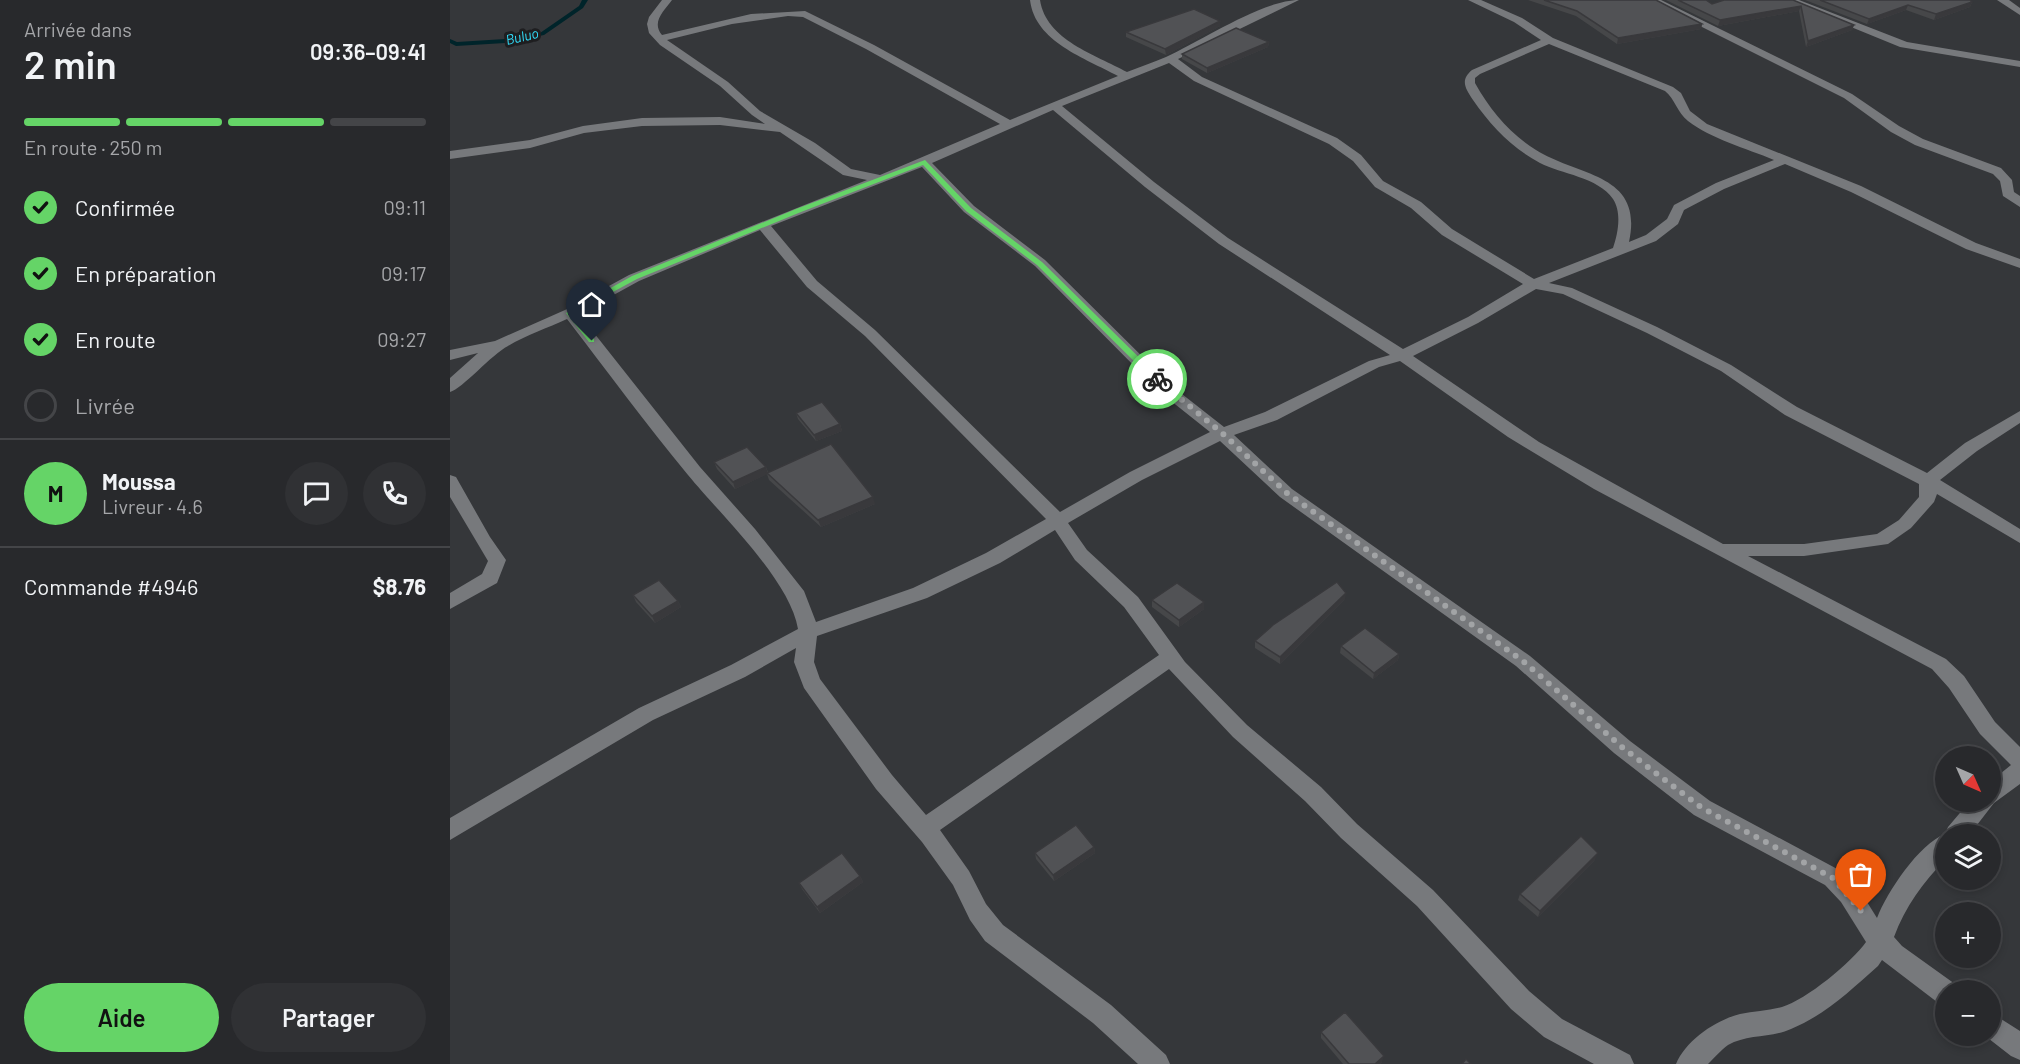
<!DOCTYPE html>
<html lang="fr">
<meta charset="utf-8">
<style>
:root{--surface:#28292c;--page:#303134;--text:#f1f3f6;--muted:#a5a6a9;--line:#444548;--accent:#65d467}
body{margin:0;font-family:Barlow,sans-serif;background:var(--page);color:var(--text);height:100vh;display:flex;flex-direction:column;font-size:22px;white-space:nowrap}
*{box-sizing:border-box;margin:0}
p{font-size:20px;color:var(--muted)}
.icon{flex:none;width:33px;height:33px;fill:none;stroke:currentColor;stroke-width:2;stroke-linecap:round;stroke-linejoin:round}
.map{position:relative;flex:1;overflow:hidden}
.panel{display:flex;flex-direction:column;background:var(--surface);width:450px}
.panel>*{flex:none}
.needle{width:39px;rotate:135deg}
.buttons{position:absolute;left:1485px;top:746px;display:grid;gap:12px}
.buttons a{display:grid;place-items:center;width:66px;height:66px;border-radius:50%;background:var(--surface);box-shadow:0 3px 9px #0003,0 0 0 2px var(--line);font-size:30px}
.pin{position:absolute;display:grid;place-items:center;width:51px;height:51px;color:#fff;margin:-62px -26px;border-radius:50% 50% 50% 0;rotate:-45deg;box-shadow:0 0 6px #0007}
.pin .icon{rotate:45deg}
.courier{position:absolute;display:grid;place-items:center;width:60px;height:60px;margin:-30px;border:4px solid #65d467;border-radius:50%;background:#fff;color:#222;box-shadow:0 2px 8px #0007}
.summary em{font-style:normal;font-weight:600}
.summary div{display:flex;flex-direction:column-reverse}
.summary{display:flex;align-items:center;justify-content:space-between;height:102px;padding:0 24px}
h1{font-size:39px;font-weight:600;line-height:45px}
.bar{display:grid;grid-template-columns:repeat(4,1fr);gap:9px 6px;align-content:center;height:72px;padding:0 24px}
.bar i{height:8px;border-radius:4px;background:var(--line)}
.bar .on{background:var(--accent)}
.bar p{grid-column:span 4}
.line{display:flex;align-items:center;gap:15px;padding:0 24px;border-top:2px solid var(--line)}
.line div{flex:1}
.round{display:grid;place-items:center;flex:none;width:63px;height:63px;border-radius:32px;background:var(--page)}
ol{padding:0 24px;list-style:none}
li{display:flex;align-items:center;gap:18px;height:66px}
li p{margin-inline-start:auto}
li .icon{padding:6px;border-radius:50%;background:var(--accent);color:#111;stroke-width:4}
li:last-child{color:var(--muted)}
li i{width:33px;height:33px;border:3px solid var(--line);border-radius:50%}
.primary-button{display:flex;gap:12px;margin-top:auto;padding:12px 24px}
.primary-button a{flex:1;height:69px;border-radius:36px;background:var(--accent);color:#111;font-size:24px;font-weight:600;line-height:69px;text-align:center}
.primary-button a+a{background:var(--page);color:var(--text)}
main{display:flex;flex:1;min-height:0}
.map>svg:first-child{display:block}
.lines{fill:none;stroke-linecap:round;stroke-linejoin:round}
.stream{fill:#00242a;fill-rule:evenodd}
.street{fill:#77797c;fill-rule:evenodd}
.wall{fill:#464749}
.shaded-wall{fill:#39393c}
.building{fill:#515255;stroke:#39393c;stroke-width:1.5}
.route{fill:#65d467}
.done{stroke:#a2a4a6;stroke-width:6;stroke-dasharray:0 10.8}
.labels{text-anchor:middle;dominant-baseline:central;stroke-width:6;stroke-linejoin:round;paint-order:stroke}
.far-water-label{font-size:14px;font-style:italic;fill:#31dffc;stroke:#1e1e20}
</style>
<main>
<section class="panel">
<div class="summary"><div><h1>2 min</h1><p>Arrivée dans</p></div><em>09:36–09:41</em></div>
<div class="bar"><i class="on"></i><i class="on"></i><i class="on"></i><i></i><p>En route · 250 m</p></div>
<ol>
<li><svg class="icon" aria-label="check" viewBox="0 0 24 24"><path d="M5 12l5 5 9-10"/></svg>Confirmée<p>09:11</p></li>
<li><svg class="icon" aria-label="check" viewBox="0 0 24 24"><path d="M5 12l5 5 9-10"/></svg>En préparation<p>09:17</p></li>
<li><svg class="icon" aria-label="check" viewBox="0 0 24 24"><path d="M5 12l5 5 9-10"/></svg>En route<p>09:27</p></li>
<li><i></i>Livrée</li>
</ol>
<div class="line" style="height:108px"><b class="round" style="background:var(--accent);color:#111">M</b><div><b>Moussa</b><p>Livreur · 4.6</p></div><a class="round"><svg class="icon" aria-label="chat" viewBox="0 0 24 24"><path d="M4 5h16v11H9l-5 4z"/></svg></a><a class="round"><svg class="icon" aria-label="phone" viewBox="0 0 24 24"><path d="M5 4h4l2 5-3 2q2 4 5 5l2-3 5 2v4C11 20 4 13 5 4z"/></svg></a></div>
<div class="line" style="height:78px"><div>Commande #4946</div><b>$8.76</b></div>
<div class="primary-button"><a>Aide</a><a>Partager</a></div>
</section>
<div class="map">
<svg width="1570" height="1064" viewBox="0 0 1570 1064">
<rect width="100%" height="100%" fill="#35373a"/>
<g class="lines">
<!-- stream -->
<path class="stream" d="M132,0H138L133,8L94,35L55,43L6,46L0,43V39L7,42L55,39L90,33L129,6Z"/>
<!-- street -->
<g class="street">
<path d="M212,0H222C214,11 201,22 212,35L301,14L355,11L424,45L560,120L668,76C635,58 585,42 580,0H590C596,40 646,55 677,72C690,67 704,62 716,57C751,41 813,0 849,0L728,59L752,77L887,138L911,155L933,181L971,202L1002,229L1084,279L1163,248C1168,233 1172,213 1163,199C1148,177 1111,174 1090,163C1062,148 1041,126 1023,100C1015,88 1010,80 1022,70L1091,40L1064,22L1018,0H1031L1072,18L1103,38L1223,87L1231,93L1240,111L1257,124L1411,186L1526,243L1570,259V268L1516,249L1401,192L1335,164L1274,189L1234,210L1228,224L1206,241L1099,283L1122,288L1207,327L1281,365L1347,407L1477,473L1515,443L1570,411V423L1527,451L1490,480L1570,529V543L1487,494L1484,502L1461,528L1438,544L1354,556H1298L1496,659L1514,676L1545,722L1570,747V784L1544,803L1520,834H1496V859C1473,882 1455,907 1444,937L1452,946L1505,984L1507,990H1496V1005L1487,1002L1432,960L1428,966C1401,990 1375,1015 1341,1029C1321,1038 1297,1034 1278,1045C1271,1050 1264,1058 1258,1064H1226C1236,1040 1266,1020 1290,1014C1304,1011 1318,1011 1332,1007C1356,1000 1402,962 1416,942L1391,902L1375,885L1244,815L1164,753L1066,666L830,497L770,441L692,480L618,523L637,550L688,597L735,662L797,725L871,787L907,824L983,890L1079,991L1112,1019L1180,1055L1184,1064H1144L1094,1037L1061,1009L967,906L891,838L855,801L783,737L719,669L490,830L519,871L536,904L553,925L661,1005L716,1055L720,1064H688L643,1023L535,941L520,920L503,885L472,842L426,789L354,688L344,662L346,648L295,677L203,720L0,840V818L189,708L281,665L348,629C340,580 270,514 238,475C196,424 157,371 117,319C98,328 76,335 58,346C42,354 12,389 0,392V378L28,353L0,360V350L45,341L115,310L179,275L417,180L393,175L330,132L270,125L192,126L134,133L80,148L0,159V151L80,140L133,126L192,118L270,117L315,124L302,115L270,86L210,45L199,33L197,24L199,17ZM338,16L353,17L416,49L550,124L430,175L401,169L365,143L310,111L278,82L217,40L282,24ZM1099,44L1215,91C1225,99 1227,112 1238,121C1261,139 1296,148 1324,160L1266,183L1224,205L1217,219L1196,235L1179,242C1194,173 1129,177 1086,150C1060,134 1040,110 1025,83V78L1030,74ZM719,63L744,81L879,144L903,161L925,187L961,208L992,235L1073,284L1018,317L953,349L778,238L704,182L612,106ZM603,110L695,187L769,244L940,355L919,361L815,412L774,427L723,387L595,260L524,206L482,163ZM472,167L514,212L585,266L711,393L760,432L680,472L610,512L425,330L367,281L321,226ZM310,230L357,287L415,336L596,519L536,553L463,588L366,622L354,591L305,529L250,467L129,314L189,281ZM1086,289L1113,294L1197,333L1271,371L1335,415L1469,484V497L1449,520L1427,534L1354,544H1273L1089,442L963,356L1028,323ZM950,361L1058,437L1144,489L1482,669L1499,688L1530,734L1561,765L1540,782V801H1520L1498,827L1495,834C1469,844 1437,892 1427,918L1407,886L1391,871L1260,801L1180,741L1080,656L842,489L784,435L827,420L929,367ZM605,530L625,560L674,607L709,655L476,815L442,775L370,679L364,662L367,636L477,598L550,563Z"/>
<path d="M1198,0H1211L1402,94L1449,126L1473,139L1551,168L1562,180L1564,192L1570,196V207L1553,196L1550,181L1543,174L1465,145L1441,132L1394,98Z"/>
<path d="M1335,0H1349L1457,42L1570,61V67L1450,47Z"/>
<path d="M1547,0H1559L1570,8V15Z"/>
<path d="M0,475L6,477L40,537L56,560L47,583L0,609V593L32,574L38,561L0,497Z"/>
<path d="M1540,1012L1570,1031V1060L1561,1056L1534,1035H1540Z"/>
</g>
</g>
<!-- wall -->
<g class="wall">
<path d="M1078,0H1206L1252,24L1251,29L1167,44L1126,16Z"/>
<path d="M1216,0H1256L1262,4L1343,0L1404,25L1402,30L1356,47L1349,11L1268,26Z"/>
<path d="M1355,0H1520L1522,2L1520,7L1484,20L1456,10L1417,24Z"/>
<path d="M770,21V26L716,55L676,37V32Z"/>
<path d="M819,42L818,47L757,73L732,59V54Z"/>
<path d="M346,413L390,424L392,431L366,441L348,419Z"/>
<path d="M264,462L316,467L318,472L425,504L371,527L319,480L317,474L285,489L267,469Z"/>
<path d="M183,595L228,601L231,607L205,623L186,602Z"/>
<path d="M895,599L830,664L805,648V641Z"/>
<path d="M702,600L754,602V609L729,627L702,607Z"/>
<path d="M891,646L949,654L948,660L923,679L890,653Z"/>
<path d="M644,847L645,853L604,881L586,859L585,853Z"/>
<path d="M1145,860L1088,917L1068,900L1070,894Z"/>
<path d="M410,876L413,882L370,913L352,889L349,883Z"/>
<path d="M871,1032L932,1062L930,1064H893L871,1038Z"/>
</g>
<!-- shaded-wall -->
<g class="shaded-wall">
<path d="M1522,2L1520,7L1484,20L1486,14Z"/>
<path d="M1458,5L1456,10L1417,24L1419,19Z"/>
<path d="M1351,6L1349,11L1268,26L1270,20Z"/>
<path d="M770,21V26L716,55L715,49Z"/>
<path d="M1252,24L1251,29L1167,44L1168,38Z"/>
<path d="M1404,25L1402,30L1356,47L1358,41Z"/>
<path d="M819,42L818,47L757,73V68Z"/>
<path d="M390,424L392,431L366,441L364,435Z"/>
<path d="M316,467L318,474L285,489L283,482Z"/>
<path d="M423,497L425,504L371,527L368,520Z"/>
<path d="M896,593L895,599L830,664V657Z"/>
<path d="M228,601L231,607L205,623L202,616Z"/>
<path d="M754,602V609L729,627V620Z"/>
<path d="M949,654L948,660L923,679L924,673Z"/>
<path d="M644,847L645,853L604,881L603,875Z"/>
<path d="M1148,853L1145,860L1088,917L1090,911Z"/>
<path d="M410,876L413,882L370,913L367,907Z"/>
<path d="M934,1056L932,1062L930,1064H925Z"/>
</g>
<!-- building -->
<g class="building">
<path d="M1094,0H1206L1252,24L1168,38L1127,11Z"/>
<path d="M1228,0H1256L1262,4L1274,0H1343L1404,25L1358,41L1351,6L1270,20Z"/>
<path d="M1370,0H1520L1522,2L1486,14L1458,5L1419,19Z"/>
<path d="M744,9L770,21L715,49L676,32Z"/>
<path d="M786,28L819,42L757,68L732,54Z"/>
<path d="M372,402L390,424L364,435L346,413Z"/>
<path d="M381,444L423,497L368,520L317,473Z"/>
<path d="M297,447L316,467L283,482L264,462Z"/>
<path d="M209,580L228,601L202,616L183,595Z"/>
<path d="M887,582L896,593L830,657L805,641L823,625Z"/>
<path d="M727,583L754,602L729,620L702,600Z"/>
<path d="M915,628L949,654L924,673L891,646Z"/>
<path d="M626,825L644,847L603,875L585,853Z"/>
<path d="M1131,836L1148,853L1090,911L1070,894Z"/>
<path d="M392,853L410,876L367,907L349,883Z"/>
<path d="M895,1012L934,1056L925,1064H899L871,1032Z"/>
<path d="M1016,1059L1021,1064H1012Z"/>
</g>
<!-- route -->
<path class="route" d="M475,160L521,208L592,262L710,378V381H704L587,265L516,211L473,165L351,212L187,279L124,313L144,339V342H139L116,313L182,276L346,209Z"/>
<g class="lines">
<!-- done -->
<path class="done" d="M707,379L772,433L837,493L1073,661L1172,747L1203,771L1252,808L1383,878L1411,911"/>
</g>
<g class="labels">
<!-- far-water labels -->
<g class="far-water-label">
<text transform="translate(72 36) rotate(-13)">Buluo</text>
</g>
</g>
</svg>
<div class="buttons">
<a><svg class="needle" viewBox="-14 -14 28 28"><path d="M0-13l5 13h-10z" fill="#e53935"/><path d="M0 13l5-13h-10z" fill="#a5a6a9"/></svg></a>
<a><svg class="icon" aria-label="layers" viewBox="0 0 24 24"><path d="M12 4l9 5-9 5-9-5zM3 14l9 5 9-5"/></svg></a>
<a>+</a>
<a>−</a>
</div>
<div class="pin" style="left:1411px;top:911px;background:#ea580c"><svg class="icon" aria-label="bag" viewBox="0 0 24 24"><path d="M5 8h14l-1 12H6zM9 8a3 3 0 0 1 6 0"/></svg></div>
<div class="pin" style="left:142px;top:341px;background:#1f2937"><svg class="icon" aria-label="home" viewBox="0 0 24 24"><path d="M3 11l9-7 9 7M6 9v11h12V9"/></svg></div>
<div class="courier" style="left:707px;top:379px"><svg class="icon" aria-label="bike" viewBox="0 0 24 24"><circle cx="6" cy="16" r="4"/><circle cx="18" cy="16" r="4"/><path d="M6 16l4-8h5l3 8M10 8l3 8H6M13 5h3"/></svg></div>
</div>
</main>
